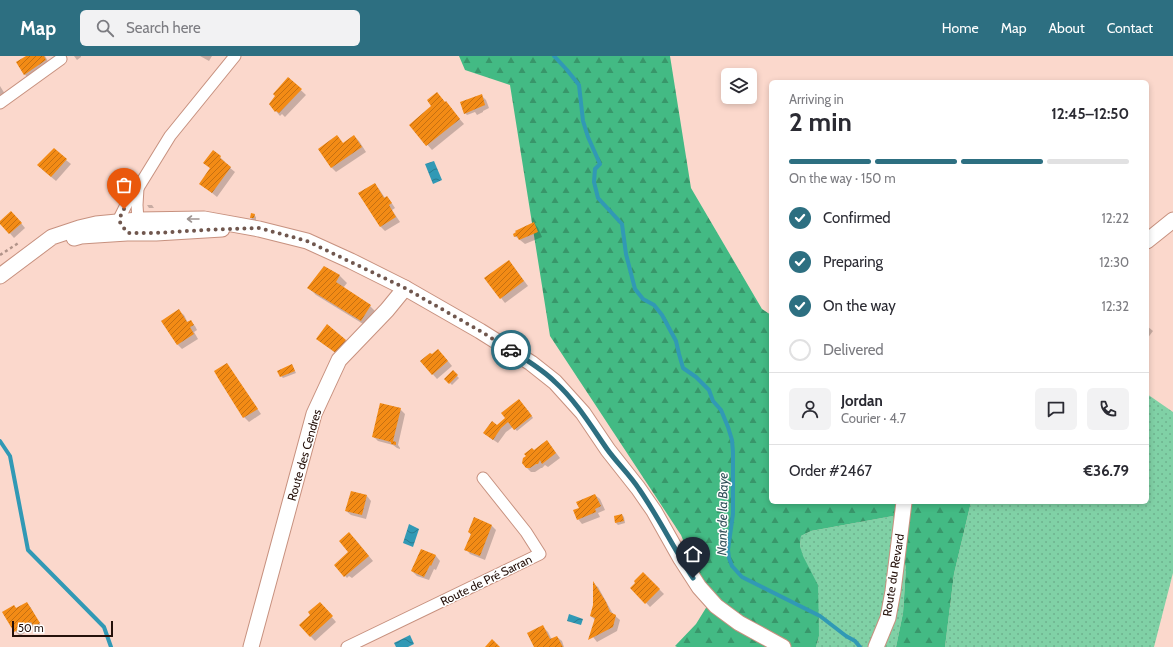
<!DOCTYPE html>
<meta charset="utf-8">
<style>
:root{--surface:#fff;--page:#f2f2f3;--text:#2b2b33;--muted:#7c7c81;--line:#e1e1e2;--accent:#2d6f81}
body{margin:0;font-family:Cabin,sans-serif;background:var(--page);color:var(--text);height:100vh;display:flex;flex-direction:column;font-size:15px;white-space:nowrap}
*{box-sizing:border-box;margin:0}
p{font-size:13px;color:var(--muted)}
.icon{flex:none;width:22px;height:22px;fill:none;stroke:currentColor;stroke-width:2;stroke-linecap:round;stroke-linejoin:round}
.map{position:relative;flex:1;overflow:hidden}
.side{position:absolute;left:769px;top:24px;width:380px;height:424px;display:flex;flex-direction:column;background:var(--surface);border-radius:6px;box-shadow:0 2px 6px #0003}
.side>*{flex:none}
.tools{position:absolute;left:721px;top:12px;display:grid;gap:8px}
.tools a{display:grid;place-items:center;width:36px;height:36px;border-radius:6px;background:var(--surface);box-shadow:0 2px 6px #0003;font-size:20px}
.scale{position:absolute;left:12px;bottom:10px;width:101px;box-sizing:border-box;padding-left:4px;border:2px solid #25110a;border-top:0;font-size:11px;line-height:14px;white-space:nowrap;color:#25110a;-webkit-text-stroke:3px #fff;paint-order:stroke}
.pin{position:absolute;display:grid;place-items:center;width:34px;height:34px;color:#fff;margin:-41px -17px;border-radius:50% 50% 50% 0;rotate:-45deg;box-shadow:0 0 4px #0007}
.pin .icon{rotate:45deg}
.courier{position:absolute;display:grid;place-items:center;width:40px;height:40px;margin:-20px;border:3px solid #2d6f81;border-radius:50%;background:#fff;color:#222;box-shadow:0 1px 5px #0007}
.overview em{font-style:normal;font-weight:700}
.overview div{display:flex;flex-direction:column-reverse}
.overview{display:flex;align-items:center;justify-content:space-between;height:68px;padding:0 20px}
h1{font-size:26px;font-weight:700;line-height:30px}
.bar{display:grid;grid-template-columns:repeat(4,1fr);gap:6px 4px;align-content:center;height:48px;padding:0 20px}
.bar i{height:5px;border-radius:3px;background:var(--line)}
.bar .selected{background:var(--accent)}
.bar p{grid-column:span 4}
.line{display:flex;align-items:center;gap:10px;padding:0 20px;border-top:1px solid var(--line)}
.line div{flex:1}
.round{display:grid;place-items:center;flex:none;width:42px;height:42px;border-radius:6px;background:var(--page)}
ol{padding:0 20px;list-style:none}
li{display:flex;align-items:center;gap:12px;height:44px}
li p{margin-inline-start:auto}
li .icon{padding:4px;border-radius:50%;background:var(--accent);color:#fff;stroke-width:4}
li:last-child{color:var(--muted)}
li i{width:22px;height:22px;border:2px solid var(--line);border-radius:50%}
header{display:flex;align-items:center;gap:24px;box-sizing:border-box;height:56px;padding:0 20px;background:var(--accent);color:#fff}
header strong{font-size:19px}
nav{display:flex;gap:22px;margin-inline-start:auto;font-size:14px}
.search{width:280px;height:36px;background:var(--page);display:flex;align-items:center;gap:10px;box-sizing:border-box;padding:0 14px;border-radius:6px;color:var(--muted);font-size:15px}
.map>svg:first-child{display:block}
.grass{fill:url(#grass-dots)}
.forest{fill:url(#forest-firs)}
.water{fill:url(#water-waves)}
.shadow{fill:#0003}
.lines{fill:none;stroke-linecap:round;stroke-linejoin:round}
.stream{stroke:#3199b5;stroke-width:4}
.building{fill:url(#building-hatch)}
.street-casing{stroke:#c7917f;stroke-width:13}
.secondary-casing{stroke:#c7917f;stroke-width:17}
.path{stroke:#b19389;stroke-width:2.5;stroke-dasharray:3 3;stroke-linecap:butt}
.street{stroke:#fff;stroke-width:11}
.secondary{stroke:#fff;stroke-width:15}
.oneway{stroke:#9d9491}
.done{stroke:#70574e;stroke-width:4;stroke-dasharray:0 7.2}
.route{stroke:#2d6f81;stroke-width:5}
.labels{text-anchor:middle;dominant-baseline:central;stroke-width:3;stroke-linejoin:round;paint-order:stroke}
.street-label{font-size:12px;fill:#25110a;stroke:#fff}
.water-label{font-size:13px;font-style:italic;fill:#33525b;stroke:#fff}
</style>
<header>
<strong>Map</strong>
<div class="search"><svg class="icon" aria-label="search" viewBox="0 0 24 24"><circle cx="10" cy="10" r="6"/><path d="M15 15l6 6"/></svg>Search here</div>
<nav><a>Home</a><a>Map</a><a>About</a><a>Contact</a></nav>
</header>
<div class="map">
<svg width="1173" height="591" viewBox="0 0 1173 591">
<defs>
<pattern id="grass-dots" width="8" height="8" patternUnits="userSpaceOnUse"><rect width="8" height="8" fill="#80d1a6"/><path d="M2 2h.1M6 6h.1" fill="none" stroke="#6eb28e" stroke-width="1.8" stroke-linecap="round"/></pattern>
<pattern id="forest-firs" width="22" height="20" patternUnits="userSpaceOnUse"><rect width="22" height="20" fill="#43ba84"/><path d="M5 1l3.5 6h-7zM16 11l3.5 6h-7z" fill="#38966a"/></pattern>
<pattern id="water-waves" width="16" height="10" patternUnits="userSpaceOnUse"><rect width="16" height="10" fill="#3199b5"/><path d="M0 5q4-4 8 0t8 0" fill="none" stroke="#297b91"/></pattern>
<pattern id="building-hatch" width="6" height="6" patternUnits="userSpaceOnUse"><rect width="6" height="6" fill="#f38b15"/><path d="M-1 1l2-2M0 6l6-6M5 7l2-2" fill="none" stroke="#c57011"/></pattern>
</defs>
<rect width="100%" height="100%" fill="#fbd8cc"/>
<!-- grass -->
<g class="grass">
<path d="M1147,338L1173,356V517L1154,591H945L954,518L971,446H1147Z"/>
<path d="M893,460L906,512L903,557L896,591H816L819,580L800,490L801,480L811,475Z"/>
</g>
<!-- forest -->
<path class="forest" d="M459,0H670L691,132L762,253L771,259V446H971L954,518L945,591H896L903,557L906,512L893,460L811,475L801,480L800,490L803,500L818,529L819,580L816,591H677L675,590L696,568L709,547L681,479L550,280L510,29L465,14Z"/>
<!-- water -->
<g class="water">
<path d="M434,105L442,124L433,128L425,108Z"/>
<path d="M409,468L419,473L413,491L403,487Z"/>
<path d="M569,558L583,563L581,569L567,565Z"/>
<path d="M410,579L414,588L408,591H396L394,587Z"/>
</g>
<!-- shadow -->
<g class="shadow">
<path d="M27,0H45L50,9L29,22L24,18Z"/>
<path d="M74,0H81V1L77,4Z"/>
<path d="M200,0H212L209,5Z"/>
<path d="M288,22L306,39L285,61L282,58L280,60L270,48Z"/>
<path d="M0,30L5,38L0,41Z"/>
<path d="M481,39L486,44L489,52L483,55V56L477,59L475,56L467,59L465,57Z"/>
<path d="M457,60L464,68L432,94L410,69Z"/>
<path d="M354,80L359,85L366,96L336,116L332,112L319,93L343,88Z"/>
<path d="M220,101L225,106L224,107L235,116L217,141L201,128L211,113L204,107Z"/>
<path d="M66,104L71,108L56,125L43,114Z"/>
<path d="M375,128L379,133L385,142L387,141L391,146L395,152L392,154L400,166L385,175L380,170Z"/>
<path d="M147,149H152L154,152H149Z"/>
<path d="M254,159L256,161V164H253L251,162Z"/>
<path d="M16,161L25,172L14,182L0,166Z"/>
<path d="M534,167L538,172L542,181L525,188L515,180Z"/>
<path d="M513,210L528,230L505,247L501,242Z"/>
<path d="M325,212L340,220L347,227L343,232L370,250L377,257L368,271L316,239L309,232Z"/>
<path d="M179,255L184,259L188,267L190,265L195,270L197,274L194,276L198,283L182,293L178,289L163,265Z"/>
<path d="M327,270L350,289L341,301L322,287Z"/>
<path d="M1147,270L1153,275L1147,283Z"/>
<path d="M443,299L452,310L437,323L421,305Z"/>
<path d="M292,309L296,317L283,322L281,320Z"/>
<path d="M453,316L459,322L452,329L446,323Z"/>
<path d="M233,317L261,358L249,366L244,361Z"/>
<path d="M519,344L527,353L509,366L510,368L528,354L533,362L517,375L513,371L506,376L498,387L489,381L497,370L507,362Z"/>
<path d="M400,353L405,358L398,389L400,392V393L397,392L393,389L378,385L373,380Z"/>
<path d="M551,390L560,402L548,411L545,409L542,412H541L535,416H531L526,411L534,395Z"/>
<path d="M595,439L600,443L605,454L598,457L600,461L582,468L578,463L580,452Z"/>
<path d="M367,440L371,445L366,463L351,459L346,455Z"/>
<path d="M622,459L624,461L625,467L618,469L616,467L615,461Z"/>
<path d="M474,462L492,470L496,474L485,504L470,498L466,493L471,479L469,476Z"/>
<path d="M354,482L373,505L352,522L349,520L347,522L335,509L347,502Z"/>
<path d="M421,494L436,500L440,505L436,514L434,513L429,524L417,520L412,515Z"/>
<path d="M643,517L664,538L650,551L632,532L637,527Z"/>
<path d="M594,528L598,531L613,558L620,564L617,575L597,586L593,581L595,564L591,560L594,549Z"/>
<path d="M27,547L31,552L41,570L37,572L35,570L20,580L15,575L14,550L17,553Z"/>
<path d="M324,552L336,566L315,585L300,569Z"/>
<path d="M543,571L548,576L552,584L557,581L562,585L564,591H535Z"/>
</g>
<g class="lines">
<!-- stream -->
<g class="stream">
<path d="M554,0L567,14L579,29L583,65L588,81L600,108L595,113L594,126L598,142L622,168L626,198L635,233L643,243L654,249L662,259L676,285L679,298L683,312L696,321L709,334L713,345L721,354L728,371L732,384L733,396V458L728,494L729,502L732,510L742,521L820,560L846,580L855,585L860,591"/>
<path d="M0,385L10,400L28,494L104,571L111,591"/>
</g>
</g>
<!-- building -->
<g class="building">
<path d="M26,0H44L46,4L24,19L16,6Z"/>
<path d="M288,21L302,33L279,57L276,55L275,56L269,48L275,40L273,38Z"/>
<path d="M437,36L445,46L446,45L460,63L426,90L409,69L431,50L427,44Z"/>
<path d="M482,38L485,49L464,58L460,46Z"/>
<path d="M337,79L343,87L354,79L362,91L331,112L318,93Z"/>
<path d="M54,92L67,103L51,121L37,109Z"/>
<path d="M213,94L221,100L220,102L231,111L212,137L199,128L210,112L203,107Z"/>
<path d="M375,127L384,142L387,140L392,147L389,149L396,161L380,171L358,137Z"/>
<path d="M11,155L22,167L9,178L0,168V165Z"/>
<path d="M251,157L255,158L254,162H250Z"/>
<path d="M534,166L538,176L519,184L517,180L514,181L513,178L516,176L515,175Z"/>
<path d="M509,204L524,225L500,243L484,222Z"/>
<path d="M324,210L340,219L336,226L371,249L361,265L307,232Z"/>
<path d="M179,253L187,266L191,264L194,269L190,271L194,278L177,289L161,265Z"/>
<path d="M327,268L346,284L336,297L316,283Z"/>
<path d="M438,293L448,305L432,319L420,305L430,297L432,298Z"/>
<path d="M227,307L258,353L243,362L218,322L214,315Z"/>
<path d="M292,308L295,315L280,321L277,315Z"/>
<path d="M453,314L458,319L449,328L444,323Z"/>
<path d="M519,343L532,360L514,374L508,366L501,372L493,384L483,377L492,365L497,369L505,362L501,357Z"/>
<path d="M380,347L401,352L393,385L396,386V389L391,388V386L372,381Z"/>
<path d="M547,384L556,397L542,408L540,404L538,408H536L530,412H526L522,407L523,402L526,400L524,398L532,392L534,394Z"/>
<path d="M351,435L367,439L362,459L345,455Z"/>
<path d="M595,438L601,450L595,453L596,456L577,464L573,454L579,452L576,446Z"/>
<path d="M622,458L624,465L615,467L614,460Z"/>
<path d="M474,461L492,469L480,500L464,494L471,478L468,476Z"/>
<path d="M349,476L369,500L344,521L334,509L348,496L339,485Z"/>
<path d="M421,493L436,499L431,510L430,509L424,521L411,515Z"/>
<path d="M643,516L660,533L645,548L630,532L635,527L634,525Z"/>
<path d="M593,525L606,546L610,556L616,559L613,571L588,584L595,562L590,560L593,549Z"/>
<path d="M27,546L40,567L34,571L31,566L14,576L2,556L14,549L16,552Z"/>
<path d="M320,546L333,560L310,581L299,569L310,559L308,556Z"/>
<path d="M543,569L550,583L557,580L563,591H534L527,577Z"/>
<path d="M492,583L500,591H485Z"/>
</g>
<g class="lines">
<!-- street casing -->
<g class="street-casing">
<g id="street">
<path d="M0,47L61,3"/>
<path d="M134,170L138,164L137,149L138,132"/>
<path d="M123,171L120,166V161L128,145L138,132L170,80L235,0"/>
<path d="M347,591L540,498L526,476L483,422"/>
</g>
</g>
<!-- secondary casing -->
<g class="secondary-casing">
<g id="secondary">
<path d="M74,182L81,180L127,177H156L222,173"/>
<path d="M1147,185L1173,164"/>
<path d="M0,220L52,181L79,172L96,168L138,164L204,163L259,173L307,185L351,205L405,232L480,275L531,307L555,326L583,357L608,394L638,432L654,455L681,503L699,531L716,550L739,567L783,591"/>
<path d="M251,591L314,358L339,304L387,254L405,232"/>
<path d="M876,591L888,562L893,535L904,446"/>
</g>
</g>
<!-- path -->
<path class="path" d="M0,199L20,186"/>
<!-- street -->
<use href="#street" class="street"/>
<!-- secondary -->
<use href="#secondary" class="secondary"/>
</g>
<!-- one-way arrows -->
<defs><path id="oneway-shaft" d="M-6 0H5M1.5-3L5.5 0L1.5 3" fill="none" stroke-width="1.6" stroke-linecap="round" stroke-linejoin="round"/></defs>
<use class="oneway" href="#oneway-shaft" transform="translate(193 163) rotate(-180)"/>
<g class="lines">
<!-- done -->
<path class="done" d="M124,153C117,166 119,166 128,177H156L205,174L259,172L307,185L405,232L480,275L511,294"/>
<!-- route -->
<path class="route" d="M511,294C526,304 542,313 555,326C576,345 591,370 607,393C617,407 630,419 639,433C659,462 674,493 693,522"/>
</g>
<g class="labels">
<!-- street labels -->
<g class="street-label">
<text transform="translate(304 399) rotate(-74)">Route des Cendres</text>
<text transform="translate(893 519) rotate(-81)">Route du Revard</text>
<text transform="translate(486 524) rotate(-26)">Route de Pré Sarran</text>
</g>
<!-- water labels -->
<g class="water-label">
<text transform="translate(722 458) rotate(-89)">Nant de la Baye</text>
</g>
</g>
</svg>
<div class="tools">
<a><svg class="icon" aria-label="layers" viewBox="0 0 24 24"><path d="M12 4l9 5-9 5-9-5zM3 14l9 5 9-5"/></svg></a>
</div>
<div class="scale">50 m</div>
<div class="pin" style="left:124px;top:153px;background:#ea580c"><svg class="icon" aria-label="bag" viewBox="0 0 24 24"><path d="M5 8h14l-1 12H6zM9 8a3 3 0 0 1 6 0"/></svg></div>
<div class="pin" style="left:693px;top:522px;background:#1f2937"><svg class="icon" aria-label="home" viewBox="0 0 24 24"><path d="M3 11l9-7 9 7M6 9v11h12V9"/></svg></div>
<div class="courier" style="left:511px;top:294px"><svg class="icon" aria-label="car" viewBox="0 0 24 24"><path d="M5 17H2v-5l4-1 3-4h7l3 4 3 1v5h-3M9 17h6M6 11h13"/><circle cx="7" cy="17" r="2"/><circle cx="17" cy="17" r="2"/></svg></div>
<section class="side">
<div class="overview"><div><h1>2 min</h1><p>Arriving in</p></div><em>12:45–12:50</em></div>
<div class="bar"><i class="selected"></i><i class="selected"></i><i class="selected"></i><i></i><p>On the way · 150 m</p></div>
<ol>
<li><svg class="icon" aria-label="check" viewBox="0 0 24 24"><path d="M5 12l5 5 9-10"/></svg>Confirmed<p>12:22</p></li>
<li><svg class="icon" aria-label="check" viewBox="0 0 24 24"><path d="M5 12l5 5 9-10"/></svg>Preparing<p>12:30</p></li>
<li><svg class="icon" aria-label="check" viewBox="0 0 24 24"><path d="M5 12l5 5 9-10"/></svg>On the way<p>12:32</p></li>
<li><i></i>Delivered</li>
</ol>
<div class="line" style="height:72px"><a class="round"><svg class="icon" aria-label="person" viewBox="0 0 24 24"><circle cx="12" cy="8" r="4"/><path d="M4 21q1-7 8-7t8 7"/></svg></a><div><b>Jordan</b><p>Courier · 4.7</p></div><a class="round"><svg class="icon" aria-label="chat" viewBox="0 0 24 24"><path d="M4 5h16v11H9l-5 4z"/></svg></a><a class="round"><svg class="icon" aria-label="phone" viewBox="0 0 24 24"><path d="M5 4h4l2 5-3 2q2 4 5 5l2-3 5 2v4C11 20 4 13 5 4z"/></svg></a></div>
<div class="line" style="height:52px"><div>Order #2467</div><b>€36.79</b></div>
</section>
</div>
